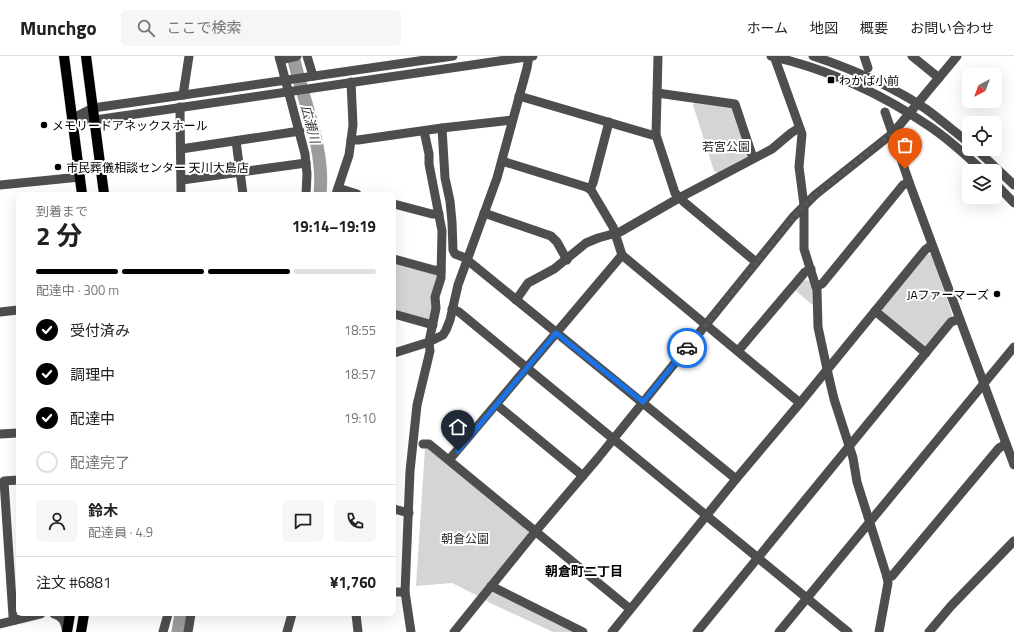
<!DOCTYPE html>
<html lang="ja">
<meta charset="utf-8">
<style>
:root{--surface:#fff;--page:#f6f6f6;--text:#222;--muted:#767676;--line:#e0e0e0;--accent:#000}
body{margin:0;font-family:"Titillium Web","Noto Sans JP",sans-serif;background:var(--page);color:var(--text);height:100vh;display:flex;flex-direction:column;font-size:15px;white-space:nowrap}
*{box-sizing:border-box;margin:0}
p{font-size:13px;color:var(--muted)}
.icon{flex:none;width:22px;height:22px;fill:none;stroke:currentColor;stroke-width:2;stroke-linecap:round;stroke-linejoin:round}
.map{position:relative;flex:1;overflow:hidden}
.drawer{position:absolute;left:16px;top:136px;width:380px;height:424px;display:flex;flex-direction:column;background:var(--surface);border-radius:6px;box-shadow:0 4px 16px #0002}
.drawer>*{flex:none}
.needle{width:26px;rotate:222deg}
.buttons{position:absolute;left:962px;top:12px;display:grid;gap:8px}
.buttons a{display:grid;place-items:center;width:40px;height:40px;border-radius:6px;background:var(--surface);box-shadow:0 4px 16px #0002;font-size:20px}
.pin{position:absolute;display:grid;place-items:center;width:34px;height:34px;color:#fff;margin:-41px -17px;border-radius:50% 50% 50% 0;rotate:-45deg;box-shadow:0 0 4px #0007}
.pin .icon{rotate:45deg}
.courier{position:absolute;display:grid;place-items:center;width:40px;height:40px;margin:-20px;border:3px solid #1a73e8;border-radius:50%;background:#fff;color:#222;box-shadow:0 1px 5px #0007}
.headline em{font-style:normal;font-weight:700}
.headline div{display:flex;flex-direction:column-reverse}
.headline{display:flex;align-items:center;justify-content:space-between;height:68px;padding:0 20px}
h1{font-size:26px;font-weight:700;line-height:30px}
.bar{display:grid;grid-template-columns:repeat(4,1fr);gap:6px 4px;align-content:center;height:48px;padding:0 20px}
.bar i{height:5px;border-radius:3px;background:var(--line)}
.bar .on{background:var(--accent)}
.bar p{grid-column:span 4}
.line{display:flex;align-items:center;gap:10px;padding:0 20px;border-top:1px solid var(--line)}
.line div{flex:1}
.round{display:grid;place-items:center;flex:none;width:42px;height:42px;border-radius:6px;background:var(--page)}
ol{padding:0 20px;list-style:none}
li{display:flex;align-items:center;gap:12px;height:44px}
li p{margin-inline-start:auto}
li .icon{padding:4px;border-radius:50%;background:var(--accent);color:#fff;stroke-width:4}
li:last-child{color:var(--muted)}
li i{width:22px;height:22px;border:2px solid var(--line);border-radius:50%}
header{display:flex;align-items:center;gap:24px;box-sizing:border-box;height:56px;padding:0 20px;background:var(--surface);border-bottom:1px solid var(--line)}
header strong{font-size:19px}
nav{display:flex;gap:22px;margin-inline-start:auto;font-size:14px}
.search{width:280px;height:36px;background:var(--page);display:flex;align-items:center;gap:10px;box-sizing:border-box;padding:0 14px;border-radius:6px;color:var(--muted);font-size:15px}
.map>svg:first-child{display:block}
.green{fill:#d5d5d5}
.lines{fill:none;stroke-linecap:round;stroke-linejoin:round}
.river{stroke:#9c9c9c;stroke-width:13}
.major-casing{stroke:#dbdbdb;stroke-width:11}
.minor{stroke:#4e4e4e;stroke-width:9}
.major{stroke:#000;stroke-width:10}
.done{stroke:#595959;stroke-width:4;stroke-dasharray:0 7.2}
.route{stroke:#1a73e8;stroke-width:5}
.poi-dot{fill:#000;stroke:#fff;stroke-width:1.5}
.labels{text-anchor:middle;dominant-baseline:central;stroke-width:4;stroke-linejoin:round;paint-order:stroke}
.poi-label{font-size:12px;fill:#000;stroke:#fff;text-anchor:start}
.park-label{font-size:12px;fill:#2c2c2c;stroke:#fff}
.water-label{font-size:13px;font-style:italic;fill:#3d3d3d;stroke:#fff}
.neighbourhood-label{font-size:13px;font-weight:bold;fill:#000;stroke:#fff}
</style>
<header>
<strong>Munchgo</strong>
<div class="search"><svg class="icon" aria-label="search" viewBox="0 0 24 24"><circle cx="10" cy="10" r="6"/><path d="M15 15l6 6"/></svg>ここで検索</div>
<nav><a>ホーム</a><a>地図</a><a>概要</a><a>お問い合わせ</a></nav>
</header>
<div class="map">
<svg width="1014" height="576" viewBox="0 0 1014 576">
<rect width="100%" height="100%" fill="#fff"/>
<!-- green -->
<g class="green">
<path d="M694,47L729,49L733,53L749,97L747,102L718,117L714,115L693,49Z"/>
<path d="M926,198H932L952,258V262L927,291H922L881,257V252Z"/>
<path d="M394,204L437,216L439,220L432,261L430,264L394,253Z"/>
<path d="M802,224L810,225L814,233L813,248H811L794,233Z"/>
<path d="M425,392H429L528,475V479L478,540L452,527L416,530Z"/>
<path d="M492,536H496L580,576H553L488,546L486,544Z"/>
</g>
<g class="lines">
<!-- river -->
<g class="river">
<path d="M293,0C303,45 325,92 320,138"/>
<path d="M178,576L181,558"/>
</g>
<!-- major casing -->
<g class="major-casing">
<g id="major">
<path d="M64,0L82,138"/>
<path d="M86,0L104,138"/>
<path d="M67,576L70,558"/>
<path d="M81,576L84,558"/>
</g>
</g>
<!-- minor -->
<g class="minor">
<path d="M279,0L305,98L307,118L306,138"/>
<path d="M307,0L313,20"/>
<path d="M658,0L656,79L675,137L684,146L756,206"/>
<path d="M771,0C827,13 882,38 929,70C947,82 967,100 983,115"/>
<path d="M774,0L802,78L799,111L804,149V193L817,234L818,271L827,313L834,343L853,402L857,426L887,521L888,527L879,576"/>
<path d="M813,0C852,13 892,30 926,53C941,64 955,76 969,87"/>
<path d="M864,0L868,12"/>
<path d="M912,0L939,22"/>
<path d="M280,4L297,0"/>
<path d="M657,37L735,48L753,102"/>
<path d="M183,39L189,0"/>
<path d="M519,40L652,79H656"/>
<path d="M180,51L181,138"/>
<path d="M885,56L909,126L1014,409"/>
<path d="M72,62L95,64L533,0"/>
<path d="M73,62L93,52L453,0"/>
<path d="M442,72L445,122L450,145L452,166L453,194L455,198L463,201L471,207L736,423"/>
<path d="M351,84H358L442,72L512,64"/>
<path d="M236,85L243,138"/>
<path d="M181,93L300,75"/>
<path d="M976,93L1014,129"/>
<path d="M182,124L306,107"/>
<path d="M995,127L1014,147"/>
<path d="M0,129L80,121"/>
<path d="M338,132L357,138"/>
<path d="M590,133L593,127L609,66"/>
<path d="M336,138L349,99L353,69L351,26"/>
<path d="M394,148L432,158H439"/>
<path d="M484,157L551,180L557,186L567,204"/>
<path d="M622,199L800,347"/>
<path d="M394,203L434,214L441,215"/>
<path d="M816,230L822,228L903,129L909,126"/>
<path d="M516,244L528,227L554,213L586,187L598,182L620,176L679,142L772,93L791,77L799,72"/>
<path d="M452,253L459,256L848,576"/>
<path d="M875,255L926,297"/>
<path d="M0,256L18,254"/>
<path d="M394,258L433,269"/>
<path d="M738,295L805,216L811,213"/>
<path d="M394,297L429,286L443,279L446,274L450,264L458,229L497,122L527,12L529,0"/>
<path d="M497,349L583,420"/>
<path d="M0,378L18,377"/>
<path d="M423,388H429L630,553"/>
<path d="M449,404L622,199L613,171L591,134L586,131L502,105"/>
<path d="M394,453L409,457"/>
<path d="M887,521L892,520L999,392L1006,388"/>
<path d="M491,530L583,576"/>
<path d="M394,536H405"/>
<path d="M54,558C64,560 65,568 67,576"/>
<path d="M356,558L358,576"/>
<path d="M15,564L13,560L4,425L18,424"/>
<path d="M0,568L41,558"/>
<path d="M163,576L168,558"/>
<path d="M188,576L191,558"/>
<path d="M287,576L292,558"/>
<path d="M411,576L405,536L410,415L417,349L430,295L429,286L436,252L435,241L441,222L442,175L429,108V98L424,75"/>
<path d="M454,576L535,476L598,402L793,161L815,139L893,77L957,0"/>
<path d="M612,576L736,423L800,347L925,194L932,189"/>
<path d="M697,576L951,266L959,263"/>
<path d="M779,576L1014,291"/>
<path d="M929,576L951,550L1014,485"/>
</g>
<!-- major -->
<use href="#major" class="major"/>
</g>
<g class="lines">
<!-- done -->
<path class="done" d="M687,292L797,157L815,139L892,77L905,113"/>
<!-- route -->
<path class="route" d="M458,395L556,277L643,346L687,292"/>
</g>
<!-- markers -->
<g class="poi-dot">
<rect x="827" y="20" width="8" height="8" rx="2"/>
<circle cx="44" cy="69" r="4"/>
<circle cx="58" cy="111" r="4"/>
<circle cx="997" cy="238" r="4"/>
</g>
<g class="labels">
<!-- poi labels -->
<g class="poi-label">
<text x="839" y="24">わかば小前</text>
<text x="52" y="69">メモリードアネックスホール</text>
<text x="66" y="111">市民葬儀相談センター 天川大島店</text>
<text x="989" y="238" text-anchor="end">JAファーマーズ</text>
</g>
<!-- park labels -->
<g class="park-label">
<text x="726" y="90">若宮公園</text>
<text x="465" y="482">朝倉公園</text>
</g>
<!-- water labels -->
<g class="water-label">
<text transform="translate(311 68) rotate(75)">広瀬川</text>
</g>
<!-- neighbourhood labels -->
<g class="neighbourhood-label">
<text x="584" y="515">朝倉町二丁目</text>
</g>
</g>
</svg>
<div class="buttons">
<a><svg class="needle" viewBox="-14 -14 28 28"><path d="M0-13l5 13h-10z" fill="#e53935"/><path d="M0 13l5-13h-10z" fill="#767676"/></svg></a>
<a><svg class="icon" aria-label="locate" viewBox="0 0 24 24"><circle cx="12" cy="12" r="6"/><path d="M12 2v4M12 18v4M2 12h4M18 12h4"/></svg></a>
<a><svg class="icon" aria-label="layers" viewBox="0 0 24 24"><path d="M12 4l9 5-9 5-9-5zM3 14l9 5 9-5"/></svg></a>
</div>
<div class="pin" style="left:905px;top:113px;background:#ea580c"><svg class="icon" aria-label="bag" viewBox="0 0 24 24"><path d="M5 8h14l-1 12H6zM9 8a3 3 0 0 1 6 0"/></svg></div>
<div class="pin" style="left:458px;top:395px;background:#1f2937"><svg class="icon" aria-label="home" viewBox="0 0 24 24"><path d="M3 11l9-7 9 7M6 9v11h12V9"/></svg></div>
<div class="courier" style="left:687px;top:292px"><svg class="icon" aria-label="car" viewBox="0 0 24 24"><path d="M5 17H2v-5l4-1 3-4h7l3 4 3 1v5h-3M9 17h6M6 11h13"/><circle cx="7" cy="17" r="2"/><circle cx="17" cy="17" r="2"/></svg></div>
<section class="drawer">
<div class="headline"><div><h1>2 分</h1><p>到着まで</p></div><em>19:14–19:19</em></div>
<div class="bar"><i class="on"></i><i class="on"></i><i class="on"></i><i></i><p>配達中 · 300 m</p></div>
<ol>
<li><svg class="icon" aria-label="check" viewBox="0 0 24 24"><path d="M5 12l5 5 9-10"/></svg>受付済み<p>18:55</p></li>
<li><svg class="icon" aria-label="check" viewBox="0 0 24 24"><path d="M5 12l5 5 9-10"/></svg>調理中<p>18:57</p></li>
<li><svg class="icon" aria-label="check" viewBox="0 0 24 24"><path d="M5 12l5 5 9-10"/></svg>配達中<p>19:10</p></li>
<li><i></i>配達完了</li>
</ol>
<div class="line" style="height:72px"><a class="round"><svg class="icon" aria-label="person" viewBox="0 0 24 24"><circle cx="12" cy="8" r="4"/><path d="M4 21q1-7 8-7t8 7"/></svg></a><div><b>鈴木</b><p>配達員 · 4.9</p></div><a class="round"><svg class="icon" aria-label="chat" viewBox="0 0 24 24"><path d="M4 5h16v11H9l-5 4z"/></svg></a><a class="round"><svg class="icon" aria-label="phone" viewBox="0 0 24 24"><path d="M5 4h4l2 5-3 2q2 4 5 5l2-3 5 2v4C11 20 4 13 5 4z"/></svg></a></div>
<div class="line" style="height:52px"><div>注文 #6881</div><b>¥1,760</b></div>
</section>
</div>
